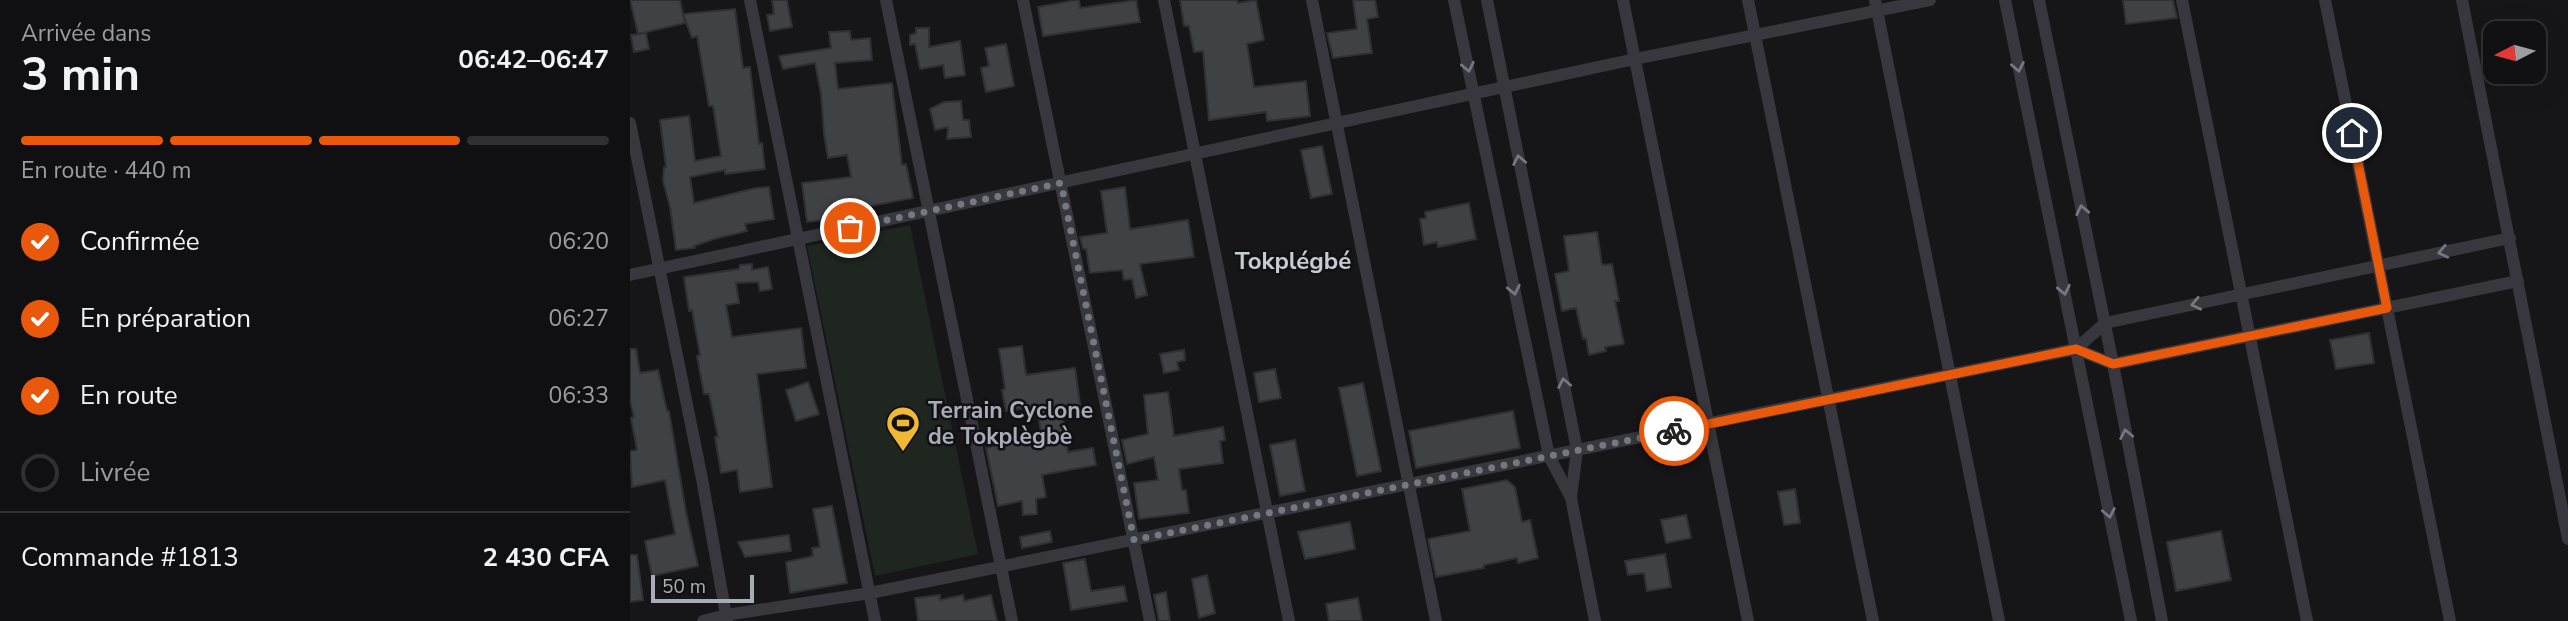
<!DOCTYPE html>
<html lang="fr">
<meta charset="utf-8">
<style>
:root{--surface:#101012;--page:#1e1e20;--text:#f1f3f6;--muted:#9c9d9f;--line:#303032;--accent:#ea580c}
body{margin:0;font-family:"Nunito Sans",sans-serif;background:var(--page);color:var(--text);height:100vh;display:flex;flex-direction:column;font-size:26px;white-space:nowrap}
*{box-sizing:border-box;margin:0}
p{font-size:23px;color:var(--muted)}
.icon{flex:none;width:38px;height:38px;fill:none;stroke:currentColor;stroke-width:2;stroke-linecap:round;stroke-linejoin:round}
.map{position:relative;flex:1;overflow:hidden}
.panel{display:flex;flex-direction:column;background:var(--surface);width:630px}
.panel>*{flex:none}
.needle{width:46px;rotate:264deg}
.fabs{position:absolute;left:1853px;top:21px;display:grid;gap:14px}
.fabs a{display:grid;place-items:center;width:63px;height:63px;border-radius:14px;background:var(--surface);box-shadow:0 7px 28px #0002,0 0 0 2px var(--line);font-size:35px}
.scale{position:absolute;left:21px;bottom:18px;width:103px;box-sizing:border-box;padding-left:7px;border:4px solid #a8acb8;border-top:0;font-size:19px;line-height:24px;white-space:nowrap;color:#a8acb8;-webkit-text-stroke:5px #111113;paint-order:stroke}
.pin{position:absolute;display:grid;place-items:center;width:60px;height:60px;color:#fff;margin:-30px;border:4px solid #fff;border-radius:50%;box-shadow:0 2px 7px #0007}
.courier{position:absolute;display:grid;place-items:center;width:70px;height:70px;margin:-35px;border:5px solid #ea580c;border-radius:50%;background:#fff;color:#222;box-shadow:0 2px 9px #0007}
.summary em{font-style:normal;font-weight:700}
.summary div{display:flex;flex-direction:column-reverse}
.summary{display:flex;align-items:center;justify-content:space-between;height:119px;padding:0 21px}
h1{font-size:46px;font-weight:700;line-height:52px}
.bar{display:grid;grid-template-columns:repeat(4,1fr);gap:10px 7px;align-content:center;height:84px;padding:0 21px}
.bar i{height:9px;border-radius:5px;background:var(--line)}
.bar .on{background:var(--accent)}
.bar p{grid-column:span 4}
.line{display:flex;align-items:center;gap:18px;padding:0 21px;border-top:2px solid var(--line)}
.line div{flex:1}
ol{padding:0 21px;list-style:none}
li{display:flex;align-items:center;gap:21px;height:77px}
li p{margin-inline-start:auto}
li .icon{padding:7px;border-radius:50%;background:var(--accent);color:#fff;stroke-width:4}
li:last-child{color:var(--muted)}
li i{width:38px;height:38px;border:4px solid var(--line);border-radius:50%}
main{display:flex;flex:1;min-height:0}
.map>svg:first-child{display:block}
.green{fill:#1e261f}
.building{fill:#404145;stroke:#303034;stroke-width:2}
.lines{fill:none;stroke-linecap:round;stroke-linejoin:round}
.minor{stroke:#37373d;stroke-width:12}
.oneway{stroke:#757781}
.done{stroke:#757880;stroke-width:7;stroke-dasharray:0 12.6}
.route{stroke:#ea580c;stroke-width:9}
.labels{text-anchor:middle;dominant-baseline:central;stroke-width:5;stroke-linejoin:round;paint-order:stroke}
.poi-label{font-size:23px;font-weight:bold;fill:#a8acb8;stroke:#111113;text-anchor:start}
.neighbourhood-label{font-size:24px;font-weight:bold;fill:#c9cbd4;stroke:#111113}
</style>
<main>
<section class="panel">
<div class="summary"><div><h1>3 min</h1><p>Arrivée dans</p></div><em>06:42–06:47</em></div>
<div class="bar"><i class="on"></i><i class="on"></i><i class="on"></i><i></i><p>En route · 440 m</p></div>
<ol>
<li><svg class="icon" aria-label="check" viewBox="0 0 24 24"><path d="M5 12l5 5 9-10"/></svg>Confirmée<p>06:20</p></li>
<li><svg class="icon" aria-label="check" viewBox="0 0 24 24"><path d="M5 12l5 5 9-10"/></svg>En préparation<p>06:27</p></li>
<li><svg class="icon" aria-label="check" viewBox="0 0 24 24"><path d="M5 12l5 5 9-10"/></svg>En route<p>06:33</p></li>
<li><i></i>Livrée</li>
</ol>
<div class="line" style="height:91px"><div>Commande #1813</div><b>2 430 CFA</b></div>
</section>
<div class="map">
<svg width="1938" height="621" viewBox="0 0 1938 621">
<rect width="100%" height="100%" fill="#161618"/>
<!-- green -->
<path class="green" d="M280,225L348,554L245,576L177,246Z"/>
<!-- building -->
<g class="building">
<path d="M0,0H50L55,23L8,34Z"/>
<path d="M142,0H157L162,27L140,31L137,15L144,14Z"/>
<path d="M446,0H449L450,8L506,0L510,22L413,36L408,7Z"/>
<path d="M550,0H607L608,3L626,0L634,40L617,44L624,87L676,81L680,116L637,121L636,112L579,120L573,51L564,52L559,26H554Z"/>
<path d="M723,0H745L748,17L737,19L742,53L703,58L697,33L727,29Z"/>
<path d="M1493,0H1543L1547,18L1496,24Z"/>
<path d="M105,9L113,68L120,67L129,144L132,143L135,169L95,174V170L60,177L64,203L126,188L139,187L144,219L115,224L117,231L84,239L64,246L65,248L46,250L40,207L33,181L34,167H36L30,120L59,116L65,161L91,156L83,106H79L67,36L62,38L53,14Z"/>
<path d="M286,28H299V47L330,41L335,75L315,78L313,65L290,69L285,44L280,45V35L286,33Z"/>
<path d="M220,31L221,40L240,38L242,60L205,63L208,89L262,83L272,165L276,164L283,198L208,212L209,218L177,222L172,183L221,177L217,155L198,158L194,134L191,94L185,63L153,69L149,56L201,48L199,32Z"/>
<path d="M16,33L19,49L4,52L1,35Z"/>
<path d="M376,44L384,86L356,92L351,68L359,66L355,48Z"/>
<path d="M331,101L333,120H339L341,137L317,139L318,127L305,130L300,109L314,102Z"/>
<path d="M692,146L702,194L681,198L671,150Z"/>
<path d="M495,187L500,229L558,220L564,257L510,264L517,295L506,298L502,279L494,280L492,270L460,273L456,249H453L450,237L477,233L471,191Z"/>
<path d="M839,203L846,239L808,247L807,242L794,245L790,219L796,218L795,212Z"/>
<path d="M967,232L972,265L982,264L989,301H985L994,344L975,347L976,351L959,355L956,338L953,339L946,308L932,311L925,274L939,271L934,236Z"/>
<path d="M122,264V270L138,267L142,289L130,291L128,282L106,283L109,303L96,305L102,337L171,328L176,368L127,374L142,487L110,492L107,470L91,473L85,437H88L79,394H74L67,356L70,355L62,310L59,311L54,277L109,269L110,265Z"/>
<path d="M1739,333L1744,363L1706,369L1700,340Z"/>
<path d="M392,346L396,375L445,368L451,411L432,413L438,452L463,448L466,465L412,475L416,497L406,499L407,514L393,515L392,501L368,506L356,448L411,434L407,406L376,411L372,390L375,389L369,349Z"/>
<path d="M0,349H6L10,373L28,370L37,411H39L56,512L68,566L22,576L15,541L45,534L35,480L2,487L0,451L7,450L1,418L4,417L0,401Z"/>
<path d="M554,350L555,360L547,362L549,370L534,373L530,354Z"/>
<path d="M645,369L651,398L629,402L624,373Z"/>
<path d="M178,382L189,414L166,421L156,390Z"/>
<path d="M733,383L751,471L727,476L709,388Z"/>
<path d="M538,392L544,436L593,427L595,440L590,441L593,463L549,469L552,490H556L559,513L509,519L504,483L528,480L524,457L497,464L492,440L518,434L514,395Z"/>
<path d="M883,411L890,448L786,468L779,431Z"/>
<path d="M665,440L675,491L650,496L640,445Z"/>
<path d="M877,480L885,487L892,522L900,520L908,558L888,563L887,558L854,565V568L806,577L798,539L840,531L832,489Z"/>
<path d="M1165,489L1170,523L1154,525L1148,492Z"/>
<path d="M202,506L217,583L160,593L156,562L183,556L182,548L190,547L183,509Z"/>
<path d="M1056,515L1061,538L1036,543L1031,520Z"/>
<path d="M720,522L725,549L675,559L668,532Z"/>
<path d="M420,531L422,542L392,548L390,537Z"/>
<path d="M1591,531L1601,580L1546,591L1537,542Z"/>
<path d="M159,535L161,551L115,557L108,542Z"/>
<path d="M1035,554L1041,587L1017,591L1014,573L998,575L995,561Z"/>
<path d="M0,555H7L13,600L0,602Z"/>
<path d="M455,559L461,591L494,586L497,601L441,610L433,563Z"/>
<path d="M577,575L585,613L569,618L562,579Z"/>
<path d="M536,592L540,621H529L524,595Z"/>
<path d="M310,595V600L333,595L334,601L361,595L367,621H288L285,598Z"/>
<path d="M728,598L732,621H699L696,604Z"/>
</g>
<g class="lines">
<!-- minor -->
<g class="minor">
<path d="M120,0L245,621"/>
<path d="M256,0L382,621"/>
<path d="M393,0L520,621"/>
<path d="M534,0L659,621"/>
<path d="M682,0L806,621"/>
<path d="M824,0L919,456L941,498L965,621"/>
<path d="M857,0L947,450L941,498"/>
<path d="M993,0L1118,621"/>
<path d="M1118,0L1243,621"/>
<path d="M1245,0L1369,621"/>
<path d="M1375,0L1501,621"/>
<path d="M1409,0L1483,364L1532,621"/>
<path d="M1552,0L1677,621"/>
<path d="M1695,0L1820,621"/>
<path d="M1832,0L1938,539"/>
<path d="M0,123L72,479L97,621"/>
<path d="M0,275L1005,59L1300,0"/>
<path d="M1446,349L1483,364L1888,281"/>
<path d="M73,621L96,615L240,593L1446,349L1475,323L1880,238"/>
</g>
</g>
<!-- one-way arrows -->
<defs><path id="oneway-chevron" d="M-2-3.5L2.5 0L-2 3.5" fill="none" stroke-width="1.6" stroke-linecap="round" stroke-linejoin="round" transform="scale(1.75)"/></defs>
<g class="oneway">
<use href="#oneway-chevron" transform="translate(838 67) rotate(78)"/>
<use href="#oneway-chevron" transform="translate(1388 67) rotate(79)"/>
<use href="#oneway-chevron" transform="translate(889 160) rotate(-101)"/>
<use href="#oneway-chevron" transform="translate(1452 210) rotate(-102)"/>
<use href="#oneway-chevron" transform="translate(1813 252) rotate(168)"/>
<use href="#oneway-chevron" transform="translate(884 290) rotate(78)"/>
<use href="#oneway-chevron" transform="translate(1434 290) rotate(78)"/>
<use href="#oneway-chevron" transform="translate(1566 304) rotate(168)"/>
<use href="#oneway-chevron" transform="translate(934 383) rotate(-101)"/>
<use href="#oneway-chevron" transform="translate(1496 434) rotate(-101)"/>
<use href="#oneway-chevron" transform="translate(1479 513) rotate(79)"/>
</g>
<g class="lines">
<!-- done -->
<path class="done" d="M220,228L431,183L504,540L1044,431"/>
<!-- route -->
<path class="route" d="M1044,431L1446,349L1483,364L1757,308L1722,133"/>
</g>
<!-- icons -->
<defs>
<g id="stadium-pin" transform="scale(1.75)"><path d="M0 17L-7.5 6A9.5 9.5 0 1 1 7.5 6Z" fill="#f0b835" stroke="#111113"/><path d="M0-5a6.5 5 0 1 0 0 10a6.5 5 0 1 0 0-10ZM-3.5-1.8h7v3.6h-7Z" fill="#111"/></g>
</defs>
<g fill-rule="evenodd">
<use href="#stadium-pin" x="273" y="423"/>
</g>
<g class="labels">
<!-- poi labels -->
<g class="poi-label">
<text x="298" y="410">Terrain Cyclone<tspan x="298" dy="26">de Tokplègbè</tspan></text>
</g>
<!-- neighbourhood labels -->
<g class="neighbourhood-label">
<text x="663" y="261">Tokplégbé</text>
</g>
</g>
</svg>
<div class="fabs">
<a><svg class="needle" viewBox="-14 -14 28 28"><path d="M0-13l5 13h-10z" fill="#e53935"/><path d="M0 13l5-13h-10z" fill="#9c9d9f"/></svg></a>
</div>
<div class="scale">50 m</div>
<div class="pin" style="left:220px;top:228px;background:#ea580c"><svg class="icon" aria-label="bag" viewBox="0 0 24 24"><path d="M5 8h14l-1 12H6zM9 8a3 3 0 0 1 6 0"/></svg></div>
<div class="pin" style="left:1722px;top:133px;background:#1f2937"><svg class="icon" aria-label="home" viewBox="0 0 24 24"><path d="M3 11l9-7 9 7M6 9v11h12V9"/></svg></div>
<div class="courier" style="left:1044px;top:431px"><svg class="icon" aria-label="bike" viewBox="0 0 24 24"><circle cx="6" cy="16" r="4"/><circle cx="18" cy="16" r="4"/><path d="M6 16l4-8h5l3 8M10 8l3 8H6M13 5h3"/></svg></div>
</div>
</main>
